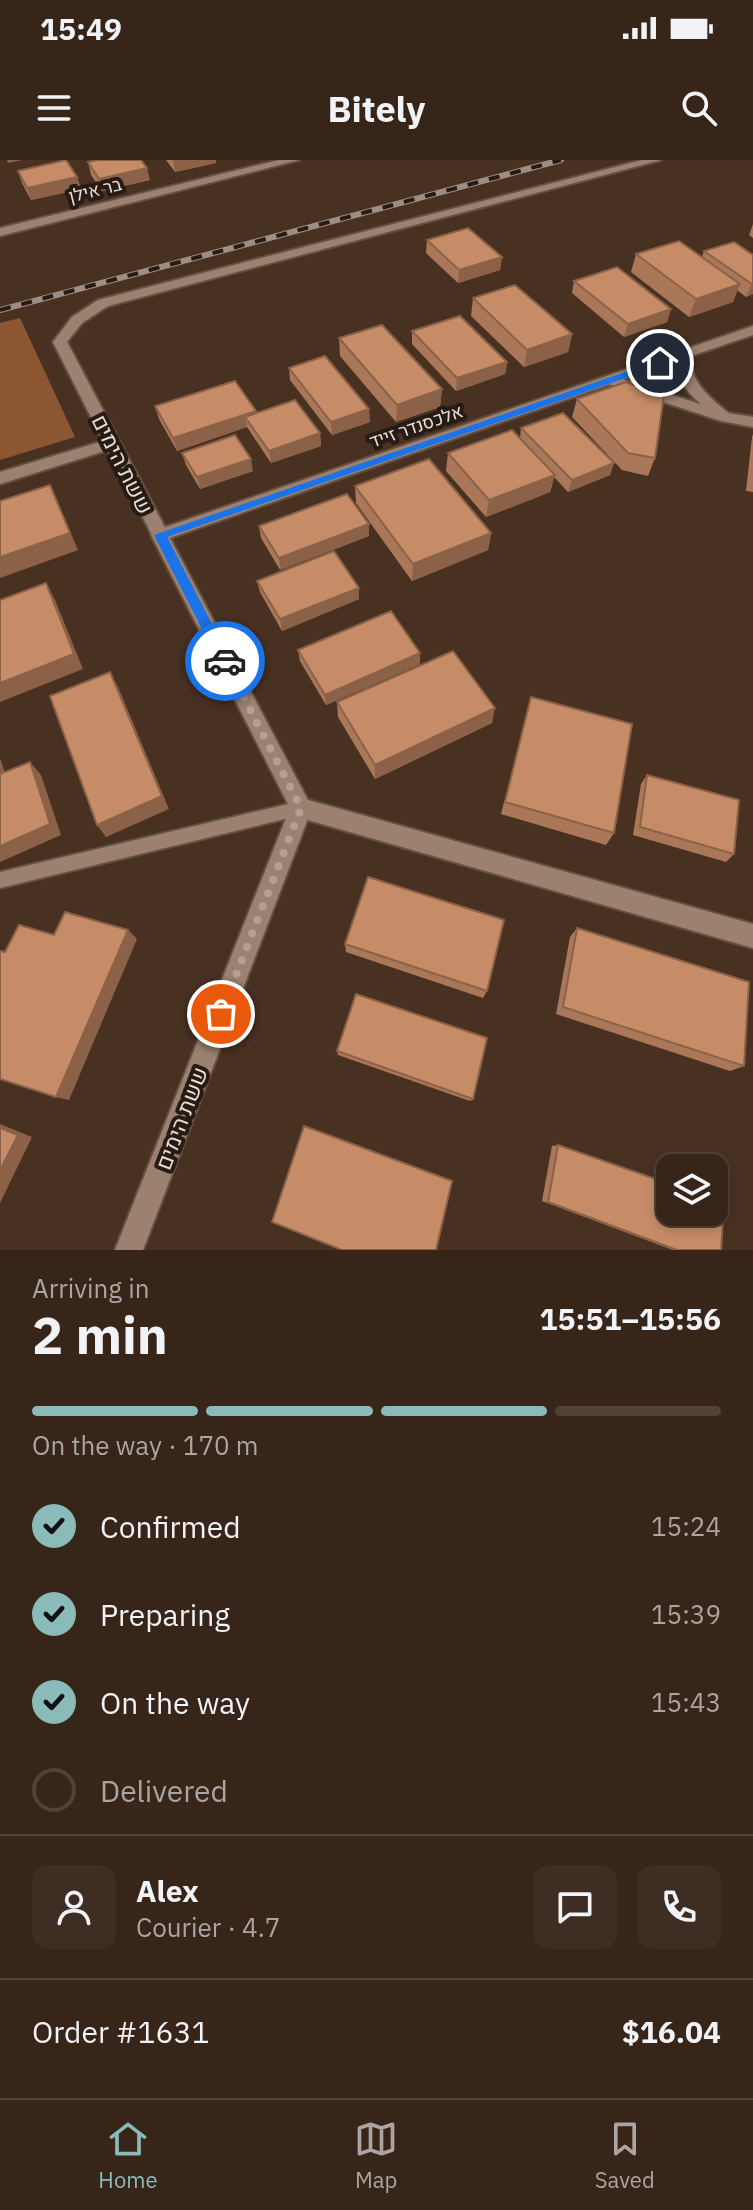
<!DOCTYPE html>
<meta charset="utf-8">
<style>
:root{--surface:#37251a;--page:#3e2d23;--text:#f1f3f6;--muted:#aaa5a2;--line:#514239;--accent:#8bbbb9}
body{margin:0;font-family:"IBM Plex Sans",Heebo,sans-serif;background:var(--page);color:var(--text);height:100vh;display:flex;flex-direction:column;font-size:30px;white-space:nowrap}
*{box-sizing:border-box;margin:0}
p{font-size:26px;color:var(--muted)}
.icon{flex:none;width:44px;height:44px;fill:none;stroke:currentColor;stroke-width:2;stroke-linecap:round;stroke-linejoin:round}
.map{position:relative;height:1090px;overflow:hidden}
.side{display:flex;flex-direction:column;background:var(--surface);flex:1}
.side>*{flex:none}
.buttons{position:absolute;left:656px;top:994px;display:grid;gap:16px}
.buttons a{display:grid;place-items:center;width:72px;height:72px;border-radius:16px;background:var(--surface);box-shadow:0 4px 12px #0003,0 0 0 2px var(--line);font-size:40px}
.pin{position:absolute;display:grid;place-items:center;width:68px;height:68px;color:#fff;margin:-34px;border:4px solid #fff;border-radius:50%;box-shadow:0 2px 8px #0007}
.courier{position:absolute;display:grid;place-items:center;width:80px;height:80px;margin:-40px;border:6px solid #1a73e8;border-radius:50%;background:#fff;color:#222;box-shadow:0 2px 10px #0007}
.overview em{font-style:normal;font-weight:700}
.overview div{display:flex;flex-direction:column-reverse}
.overview{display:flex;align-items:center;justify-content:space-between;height:136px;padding:0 32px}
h1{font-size:52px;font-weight:700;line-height:60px}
.bar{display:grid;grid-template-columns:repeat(4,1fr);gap:12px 8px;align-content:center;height:96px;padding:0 32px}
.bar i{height:10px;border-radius:6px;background:var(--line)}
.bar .current{background:var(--accent)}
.bar p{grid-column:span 4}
.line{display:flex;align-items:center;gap:20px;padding:0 32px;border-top:2px solid var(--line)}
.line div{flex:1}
.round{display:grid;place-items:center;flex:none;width:84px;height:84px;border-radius:16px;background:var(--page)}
ol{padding:0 32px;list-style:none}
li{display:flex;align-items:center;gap:24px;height:88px}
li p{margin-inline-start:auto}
li .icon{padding:8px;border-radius:50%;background:var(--accent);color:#111;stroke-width:4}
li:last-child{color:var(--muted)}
li i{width:44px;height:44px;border:4px solid var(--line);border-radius:50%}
.status{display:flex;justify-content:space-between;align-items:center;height:56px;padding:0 40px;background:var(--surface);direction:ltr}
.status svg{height:22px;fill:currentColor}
header{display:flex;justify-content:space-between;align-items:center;height:104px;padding:0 32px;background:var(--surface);font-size:36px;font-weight:700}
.tab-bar{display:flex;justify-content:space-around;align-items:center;height:112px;border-top:2px solid var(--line);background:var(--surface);font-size:22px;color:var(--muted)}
.tab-bar a{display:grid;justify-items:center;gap:4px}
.tab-bar .current{color:var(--accent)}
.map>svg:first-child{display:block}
.forest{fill:#8c5632}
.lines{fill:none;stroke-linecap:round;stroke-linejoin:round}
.service-casing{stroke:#635042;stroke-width:4}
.minor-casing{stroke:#635042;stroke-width:4}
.tertiary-casing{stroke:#635042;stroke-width:4}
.service{fill:#9d8170;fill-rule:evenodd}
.minor{fill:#9d8170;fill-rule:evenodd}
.tertiary{fill:#9d8170;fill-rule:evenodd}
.rail-casing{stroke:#a08d81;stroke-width:6}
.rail{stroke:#271c15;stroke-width:4;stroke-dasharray:11;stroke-linecap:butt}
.wall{fill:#aa7859}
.shaded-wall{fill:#8b6248}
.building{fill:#c68c67;stroke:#8b6248;stroke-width:2}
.route{fill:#1a73e8}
.done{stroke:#b2a095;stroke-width:8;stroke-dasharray:0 14.4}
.labels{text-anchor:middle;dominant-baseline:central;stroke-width:8;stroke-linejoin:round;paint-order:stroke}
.far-street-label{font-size:18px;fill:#ebdcd3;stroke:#271c15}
.street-label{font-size:22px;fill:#ebdcd3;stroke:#271c15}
</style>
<div class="status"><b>15:49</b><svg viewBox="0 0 49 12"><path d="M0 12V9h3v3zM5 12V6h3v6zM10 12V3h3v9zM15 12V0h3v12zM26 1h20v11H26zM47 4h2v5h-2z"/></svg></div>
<header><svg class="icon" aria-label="menu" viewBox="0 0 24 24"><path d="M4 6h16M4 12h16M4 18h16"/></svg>Bitely<svg class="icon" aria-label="search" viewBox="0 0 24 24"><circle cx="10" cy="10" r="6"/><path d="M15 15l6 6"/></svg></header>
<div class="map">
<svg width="753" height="1090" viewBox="0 0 753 1090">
<rect width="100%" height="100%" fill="#493122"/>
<!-- forest -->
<path class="forest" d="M20,158L75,277L0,300V163Z"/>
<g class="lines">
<!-- service casing -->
<g class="service-casing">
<path id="service" d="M301,641L306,643L309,648L306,653L301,655L0,728V712Z"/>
</g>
<!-- minor casing -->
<g class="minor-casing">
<g id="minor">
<path d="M279,0H299L0,76V68Z"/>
<path d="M642,0H661L108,146L82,163L67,182L169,375L166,379H154L108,290L0,324V312L103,281L53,182L72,157L98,140Z"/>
<path d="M610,215L728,253L753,257V267L721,261L605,223L603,220Z"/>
<path d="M301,638L753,764V788L301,658L293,655L290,648L293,641Z"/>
</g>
</g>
<!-- tertiary casing -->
<g class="tertiary-casing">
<path id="tertiary" d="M753,166V175L691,196C690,224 711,238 731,255V261H721C703,246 675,227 676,201L170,378L312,648L143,1090H115L290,648L151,375L154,371Z"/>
</g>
<!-- service -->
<use href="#service" class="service"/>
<!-- minor -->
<use href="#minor" class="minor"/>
<!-- tertiary -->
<use href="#tertiary" class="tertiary"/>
<!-- rail casing -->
<g class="rail-casing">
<path id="rail" d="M0,150L561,0"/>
</g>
<!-- rail -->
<use href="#rail" class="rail"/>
</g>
<!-- wall -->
<g class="wall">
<path d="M166,0H216V3L175,12Z"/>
<path d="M88,2L150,20L102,31L91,15Z"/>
<path d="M18,11L77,17L81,29L31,40L22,23Z"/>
<path d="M753,64V78L749,75Z"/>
<path d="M427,80L502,97L500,110L458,123L426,93Z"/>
<path d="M704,91L753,95V134L746,137L737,130L733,142L689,157L631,112L636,94L702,97Z"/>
<path d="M574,121L671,149L667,162L624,177L572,133Z"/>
<path d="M473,138L572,174L568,192L524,207L471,156Z"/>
<path d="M412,171L507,202L505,214L456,231L412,184Z"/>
<path d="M339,178L442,229L440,247L396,262L340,196Z"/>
<path d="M289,208L370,262L332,275L290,220Z"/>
<path d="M577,239L655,298L648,316L622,310L572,257Z"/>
<path d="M155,246L256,251V253L320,273L321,286L271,303L247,267L177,291L159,259Z"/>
<path d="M521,268L614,303L610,315L568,332L554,317L550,332L486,357L446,311L448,293L520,278Z"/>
<path d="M753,274V332L746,331L752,277Z"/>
<path d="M182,293L253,311L200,329L186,305Z"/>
<path d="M355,326L491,373L488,390L412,421L356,343Z"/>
<path d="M259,366L369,376L280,410L261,378Z"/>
<path d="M257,421L359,428V439L282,471L260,432Z"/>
<path d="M298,490L420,493V504L326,545L300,501Z"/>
<path d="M531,537L614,673L606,685L501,654Z"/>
<path d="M337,542L492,563L375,619L338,557Z"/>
<path d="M647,615L734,694L726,702L633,675L641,624Z"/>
<path d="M577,768L744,906L730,911L556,854L570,777Z"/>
<path d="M345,784L487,831L483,838L346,792Z"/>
<path d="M337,891L473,939L470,941L338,895Z"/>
<path d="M558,985L721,1090H673L542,1041L552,986Z"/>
</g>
<!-- shaded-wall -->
<g class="shaded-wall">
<path d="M7,0H22L8,3Z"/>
<path d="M173,0H216V3L175,12Z"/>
<path d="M147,8L150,20L102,31L99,19Z"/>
<path d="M77,17L81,29L31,40L27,28Z"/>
<path d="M502,97L500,110L458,123L459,110Z"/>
<path d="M740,124L733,142L689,157L696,139Z"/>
<path d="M752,124H753V134L746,137Z"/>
<path d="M671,149L667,162L624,177L628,164Z"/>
<path d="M572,174L568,192L524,207L527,190Z"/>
<path d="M507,202L505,214L456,231L457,218Z"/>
<path d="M442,229L440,247L396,262L397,245Z"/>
<path d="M369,249L370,262L332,275L331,262Z"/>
<path d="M256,251L258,264L245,257L247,267L177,291L173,278Z"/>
<path d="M320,273L321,286L271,303L269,291Z"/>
<path d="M251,299L253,311L200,329L197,317Z"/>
<path d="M614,303L610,315L568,332L572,320Z"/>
<path d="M555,315L550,332L486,357L489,340Z"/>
<path d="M50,325L78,390L0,418V397Z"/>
<path d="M369,364V376L280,410L279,398Z"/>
<path d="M491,373L488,390L412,421L413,404Z"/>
<path d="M46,423L55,440L83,509L0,542V523Z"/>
<path d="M359,428V439L282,471L280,459Z"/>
<path d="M420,493V504L326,545L325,535Z"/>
<path d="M110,512L118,527L169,649L106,677L97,665Z"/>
<path d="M495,548L492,563L375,619V605Z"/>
<path d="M0,598L10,628L0,618Z"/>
<path d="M30,602L41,615L61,675L0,702V686Z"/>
<path d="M128,770L137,779L69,940L56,937Z"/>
<path d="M0,964L32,977L0,1043Z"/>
</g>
<!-- building -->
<g class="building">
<path d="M66,0L77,17L27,28L18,11Z"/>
<path d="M99,0H141L147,8L99,19L88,2Z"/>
<path d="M468,68L502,97L459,110L427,80Z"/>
<path d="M679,81L740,124L696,139L636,94Z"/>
<path d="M734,82L753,95V124H752L704,91Z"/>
<path d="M617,107L671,149L628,164L574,121Z"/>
<path d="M515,125L572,174L527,190L473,138Z"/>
<path d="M460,156L507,202L457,218L412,171Z"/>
<path d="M382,165L442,229L397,245L339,178Z"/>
<path d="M325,196L369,249L331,262L289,208Z"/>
<path d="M235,221L256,251L173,278L155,246Z"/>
<path d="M626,222L664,235L655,298L628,293L577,239Z"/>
<path d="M295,240L320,273L269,291L245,257Z"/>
<path d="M563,253L614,303L572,320L521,268Z"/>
<path d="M512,270L555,315L489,340L448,293Z"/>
<path d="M235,275L251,299L197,317L182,293Z"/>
<path d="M429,299L491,373L413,404L355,326Z"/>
<path d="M50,325L70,373L0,397V341Z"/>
<path d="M347,334L369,364L279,398L259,366Z"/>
<path d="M334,391L359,428L280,459L257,421Z"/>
<path d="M46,423L74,494L0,523V440Z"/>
<path d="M391,451L420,493L325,535L298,490Z"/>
<path d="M453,491L495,548L375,605L337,542Z"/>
<path d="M110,512L162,636L97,665L50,536Z"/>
<path d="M531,537L632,564L614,673L505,642Z"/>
<path d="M30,602L50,664L0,686V614Z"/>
<path d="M647,615L739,640L734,694L640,667Z"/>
<path d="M368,717L504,760L487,831L345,784Z"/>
<path d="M65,752L128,770L56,937L0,919V791L5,792L19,765L54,775Z"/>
<path d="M577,768L749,822L744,906L563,847Z"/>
<path d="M356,834L487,878L473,939L337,891Z"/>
<path d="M304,966L452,1021L436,1090H342L272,1062Z"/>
<path d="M0,968L18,975L0,1010Z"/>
<path d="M558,985L670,1024V1052H714V1040L724,1044L721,1090H677L548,1042Z"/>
</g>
<!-- route -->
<path class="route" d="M660,200L663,205L167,377L231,501L229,504H220L154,375Z"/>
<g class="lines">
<!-- done -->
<path class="done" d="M221,854L301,648L225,501"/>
</g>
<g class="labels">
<!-- far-street labels -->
<g class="far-street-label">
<text transform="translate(95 30) rotate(-14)">בר אילן</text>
<text transform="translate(416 266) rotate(-19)">אלכסנדר זייד</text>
</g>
<!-- street labels -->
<g class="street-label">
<text transform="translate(123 304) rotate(63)">ששת הימים</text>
<text transform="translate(181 958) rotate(-69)">ששת הימים</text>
</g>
</g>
</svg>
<div class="buttons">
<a><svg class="icon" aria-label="layers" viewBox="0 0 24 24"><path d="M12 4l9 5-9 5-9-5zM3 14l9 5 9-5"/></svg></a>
</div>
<div class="pin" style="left:221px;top:854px;background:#ea580c"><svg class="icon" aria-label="bag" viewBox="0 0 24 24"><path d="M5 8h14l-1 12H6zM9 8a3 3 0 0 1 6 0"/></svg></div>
<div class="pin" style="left:660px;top:203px;background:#1f2937"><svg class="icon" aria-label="home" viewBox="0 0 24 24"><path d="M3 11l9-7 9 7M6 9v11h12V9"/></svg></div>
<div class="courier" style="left:225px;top:501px"><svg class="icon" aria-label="car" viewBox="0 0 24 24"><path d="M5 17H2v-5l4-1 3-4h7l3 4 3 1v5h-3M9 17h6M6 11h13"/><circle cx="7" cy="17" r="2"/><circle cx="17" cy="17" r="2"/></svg></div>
</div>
<section class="side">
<div class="overview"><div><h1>2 min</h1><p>Arriving in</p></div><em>15:51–15:56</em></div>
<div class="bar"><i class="current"></i><i class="current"></i><i class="current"></i><i></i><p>On the way · 170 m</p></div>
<ol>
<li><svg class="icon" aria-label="check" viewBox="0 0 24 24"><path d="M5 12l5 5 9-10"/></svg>Confirmed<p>15:24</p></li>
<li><svg class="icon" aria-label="check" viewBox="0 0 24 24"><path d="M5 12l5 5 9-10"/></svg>Preparing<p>15:39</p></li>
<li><svg class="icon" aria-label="check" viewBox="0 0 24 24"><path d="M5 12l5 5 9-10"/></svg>On the way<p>15:43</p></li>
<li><i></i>Delivered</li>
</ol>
<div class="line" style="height:144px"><a class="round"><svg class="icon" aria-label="person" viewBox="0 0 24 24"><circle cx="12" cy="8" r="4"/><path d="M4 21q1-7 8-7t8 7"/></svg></a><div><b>Alex</b><p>Courier · 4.7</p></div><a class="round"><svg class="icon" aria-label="chat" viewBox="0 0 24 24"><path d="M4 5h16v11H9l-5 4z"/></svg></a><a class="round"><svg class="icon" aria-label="phone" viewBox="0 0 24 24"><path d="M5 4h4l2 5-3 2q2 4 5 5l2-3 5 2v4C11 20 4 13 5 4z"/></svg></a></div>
<div class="line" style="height:104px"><div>Order #1631</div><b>$16.04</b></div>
</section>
<nav class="tab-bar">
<a class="current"><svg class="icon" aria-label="home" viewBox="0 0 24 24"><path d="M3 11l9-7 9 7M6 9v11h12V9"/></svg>Home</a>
<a><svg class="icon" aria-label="map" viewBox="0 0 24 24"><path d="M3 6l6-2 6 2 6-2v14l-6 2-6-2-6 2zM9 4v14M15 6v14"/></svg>Map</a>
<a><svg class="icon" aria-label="saved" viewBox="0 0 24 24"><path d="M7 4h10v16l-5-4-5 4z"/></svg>Saved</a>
</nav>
